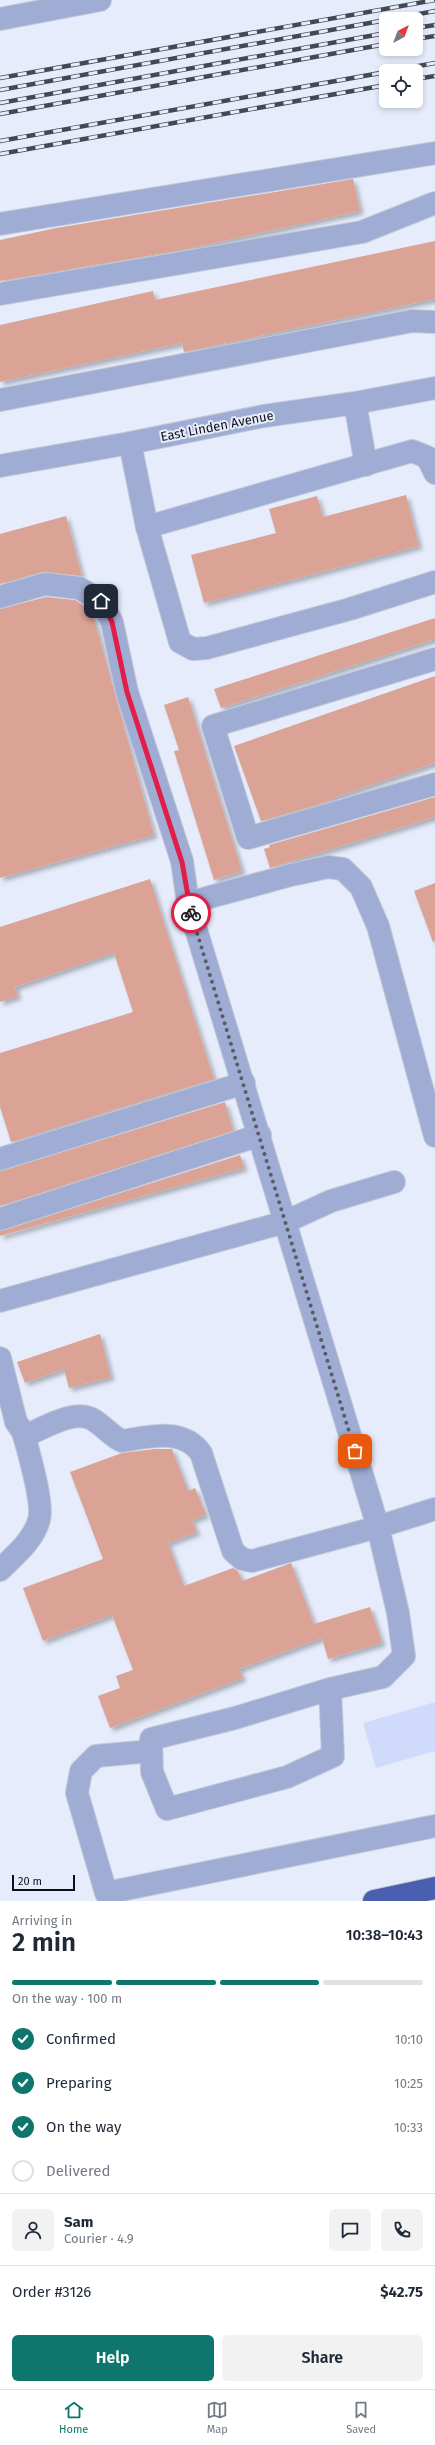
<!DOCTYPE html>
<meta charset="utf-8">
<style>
:root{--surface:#fff;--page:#f2f2f3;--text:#1f2937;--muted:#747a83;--line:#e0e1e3;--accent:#0f766e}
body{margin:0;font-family:"Fira Sans",sans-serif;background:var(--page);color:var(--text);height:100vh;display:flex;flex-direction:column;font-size:15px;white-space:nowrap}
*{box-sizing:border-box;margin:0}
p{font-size:13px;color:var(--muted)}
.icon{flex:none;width:22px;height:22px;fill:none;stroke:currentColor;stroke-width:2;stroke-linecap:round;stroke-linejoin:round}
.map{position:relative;height:1901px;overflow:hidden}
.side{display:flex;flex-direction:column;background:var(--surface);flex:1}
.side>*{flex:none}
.needle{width:26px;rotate:41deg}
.tools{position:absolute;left:379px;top:12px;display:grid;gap:8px}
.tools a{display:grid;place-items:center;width:44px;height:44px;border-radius:6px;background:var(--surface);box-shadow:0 2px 6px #0003;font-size:20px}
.scale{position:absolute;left:12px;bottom:10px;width:63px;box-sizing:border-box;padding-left:4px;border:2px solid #0c0f17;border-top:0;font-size:11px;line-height:14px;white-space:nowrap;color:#0c0f17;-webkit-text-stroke:3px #e6ecfb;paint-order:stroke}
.pin{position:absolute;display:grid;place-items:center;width:34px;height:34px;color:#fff;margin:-17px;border-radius:8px;box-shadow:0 2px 6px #0006}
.courier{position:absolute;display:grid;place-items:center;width:40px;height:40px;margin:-20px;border:3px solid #e11d48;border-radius:50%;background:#fff;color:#222;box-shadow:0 1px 5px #0007}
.summary em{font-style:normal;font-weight:600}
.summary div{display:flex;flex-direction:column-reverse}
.summary{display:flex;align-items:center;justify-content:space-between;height:68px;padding:0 12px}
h1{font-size:26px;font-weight:600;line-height:30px}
.bar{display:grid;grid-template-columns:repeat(4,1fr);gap:6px 4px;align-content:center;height:48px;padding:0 12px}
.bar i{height:5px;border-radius:3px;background:var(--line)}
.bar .current{background:var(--accent)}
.bar p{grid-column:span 4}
.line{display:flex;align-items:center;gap:10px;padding:0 12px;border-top:1px solid var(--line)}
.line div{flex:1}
.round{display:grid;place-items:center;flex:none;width:42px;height:42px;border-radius:6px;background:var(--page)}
ol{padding:0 12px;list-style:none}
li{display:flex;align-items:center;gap:12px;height:44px}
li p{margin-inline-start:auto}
li .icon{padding:4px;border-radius:50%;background:var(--accent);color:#fff;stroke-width:4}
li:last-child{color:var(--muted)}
li i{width:22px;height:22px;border:2px solid var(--line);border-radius:50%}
.action{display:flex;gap:8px;margin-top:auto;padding:8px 12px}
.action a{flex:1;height:46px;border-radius:6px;background:var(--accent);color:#fff;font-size:16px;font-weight:600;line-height:46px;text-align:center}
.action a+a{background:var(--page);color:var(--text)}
.tab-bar{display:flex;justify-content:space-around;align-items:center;height:56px;border-top:1px solid var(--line);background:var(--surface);font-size:11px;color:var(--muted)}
.tab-bar a{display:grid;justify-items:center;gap:2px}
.tab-bar .current{color:var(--accent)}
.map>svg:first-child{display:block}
.green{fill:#d0dbfc}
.building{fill:#daa395;filter:url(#shadow)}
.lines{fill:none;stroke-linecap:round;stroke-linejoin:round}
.minor-casing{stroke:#c3c9d7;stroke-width:24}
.highway-casing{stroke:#c3c9d7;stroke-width:24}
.minor{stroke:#9facd3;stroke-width:22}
.highway{stroke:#4a5faf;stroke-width:22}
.rail-casing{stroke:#444851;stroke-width:4.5}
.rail{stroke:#e6ecfb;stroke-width:3;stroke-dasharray:9;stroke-linecap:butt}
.done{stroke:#585c67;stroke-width:4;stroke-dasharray:0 7.2}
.route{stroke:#e11d48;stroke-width:5}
.labels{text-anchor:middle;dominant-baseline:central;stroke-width:4;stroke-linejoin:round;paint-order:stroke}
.street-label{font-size:13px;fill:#0c0f17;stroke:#e6ecfb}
</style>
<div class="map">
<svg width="435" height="1901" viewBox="0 0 435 1901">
<defs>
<filter id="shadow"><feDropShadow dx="3.5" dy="3.5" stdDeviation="2" flood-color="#0004"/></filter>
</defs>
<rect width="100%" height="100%" fill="#e6ecfb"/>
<!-- green -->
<path class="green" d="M435,1702V1751L376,1768L363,1723Z"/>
<!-- building -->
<g class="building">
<path d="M353,179L360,211L188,249L0,281V240L56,228Z"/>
<path d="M435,241V299L184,352L182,343L0,382V325L153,291L155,300Z"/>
<path d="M406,495L419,546L204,603L191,555L276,533L269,509L317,496L323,517Z"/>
<path d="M66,516L82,576L42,572L0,584V534Z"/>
<path d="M46,597L75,600L92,611L154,835L0,878V609Z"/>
<path d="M435,618V639L221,708L214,689Z"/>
<path d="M435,676V763L333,798V800L261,821L234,746Z"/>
<path d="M188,697L242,871L214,880L174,751L179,750L164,705Z"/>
<path d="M435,797V817L270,868L264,849L270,847L269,845Z"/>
<path d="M150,879L214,1079L11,1142L0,1107V1053L133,1012L114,953L15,987L18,996L0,1002V927Z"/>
<path d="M435,883V941L433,942L414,891Z"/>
<path d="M225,1102L233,1131L0,1206V1171Z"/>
<path d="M240,1155L244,1168L0,1236V1231Z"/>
<path d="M100,1334L111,1377L69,1388L64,1369L25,1383L17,1362Z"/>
<path d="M155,1449H172L188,1491L195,1488L206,1515L192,1520L197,1532L168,1543L184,1586L233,1568L238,1571L242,1581L291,1563L314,1624L370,1607L382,1643L328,1659L322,1638L239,1669L243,1678L110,1728L98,1696L120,1688L116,1676L133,1670L112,1615L43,1641L23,1588L103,1559L70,1472L122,1453Z"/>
</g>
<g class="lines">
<!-- minor casing -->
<g class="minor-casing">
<g id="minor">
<path d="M0,19L100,0"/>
<path d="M0,224L435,153"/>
<path d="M0,294L362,232L435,203"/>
<path d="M0,400L412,321L435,322"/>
<path d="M355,403L366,465"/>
<path d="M130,443L147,527L180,642L193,649L207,648L350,609L435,582"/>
<path d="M0,466L130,443L264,416L355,403L435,388"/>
<path d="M147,527L412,451L427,457L435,473"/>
<path d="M0,597L45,584L79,588L101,601L112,622L127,692L182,861L188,903"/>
<path d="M435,659L213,726L248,838L435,784"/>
<path d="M0,1159L244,1083"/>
<path d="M394,1182L331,1201L285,1222L188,903L291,875L328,867L343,869L361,887L378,926L435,1136"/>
<path d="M0,1219L260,1135"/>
<path d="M0,1301L285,1222L378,1527L435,1509"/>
<path d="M0,1358L16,1422L23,1432L31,1433C48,1426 74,1410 92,1419C103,1425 111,1436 122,1441C149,1437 182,1427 201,1453L233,1551L242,1559L252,1561L378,1527L398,1613L404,1656L383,1677L330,1689L235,1718L151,1739L152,1772L167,1809L287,1777L333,1756L330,1689"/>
<path d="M0,1570C15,1555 33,1541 39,1520C44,1504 28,1450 23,1432"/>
<path d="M151,1751L96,1756L81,1771L77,1793L106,1893L435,1826"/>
</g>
</g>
<!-- highway casing -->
<g class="highway-casing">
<path id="highway" d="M374,1901L435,1888"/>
</g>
<!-- minor -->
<use href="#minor" class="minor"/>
<!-- highway -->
<use href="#highway" class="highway"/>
<!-- rail casing -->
<g class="rail-casing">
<g id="rail">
<path d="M393,19L435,11"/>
<path d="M416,28L435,25"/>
<path d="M416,39L435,36"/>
<path d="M391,71L435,63"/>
<path d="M0,78L435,0"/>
<path d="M416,79L435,76"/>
<path d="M0,90L386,20"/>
<path d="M0,103L386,33"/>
<path d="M0,114L386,44"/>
<path d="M0,141L386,72"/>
<path d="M0,154L386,85"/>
</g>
</g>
<!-- rail -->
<use href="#rail" class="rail"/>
</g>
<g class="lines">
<!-- done -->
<path class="done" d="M191,913L355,1451"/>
<!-- route -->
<path class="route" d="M101,601L112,622L127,692L182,862L191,913"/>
</g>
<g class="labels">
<!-- street labels -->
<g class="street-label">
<text transform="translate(217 426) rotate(-11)">East Linden Avenue</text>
</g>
</g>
</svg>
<div class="tools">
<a><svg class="needle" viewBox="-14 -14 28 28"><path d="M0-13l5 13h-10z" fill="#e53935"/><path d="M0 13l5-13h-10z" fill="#747a83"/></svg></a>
<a><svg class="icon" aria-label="locate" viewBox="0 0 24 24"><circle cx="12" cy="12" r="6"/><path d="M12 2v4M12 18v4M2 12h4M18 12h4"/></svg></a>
</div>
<div class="scale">20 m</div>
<div class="pin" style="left:355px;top:1451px;background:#ea580c"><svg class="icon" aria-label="bag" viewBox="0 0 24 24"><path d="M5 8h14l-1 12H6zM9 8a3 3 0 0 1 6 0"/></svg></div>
<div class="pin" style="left:101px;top:601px;background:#1f2937"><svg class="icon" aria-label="home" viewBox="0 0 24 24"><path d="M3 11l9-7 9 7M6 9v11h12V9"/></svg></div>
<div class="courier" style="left:191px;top:913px"><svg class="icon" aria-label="bike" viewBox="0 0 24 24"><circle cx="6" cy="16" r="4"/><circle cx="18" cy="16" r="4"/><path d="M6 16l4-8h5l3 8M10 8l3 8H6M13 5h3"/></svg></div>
</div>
<section class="side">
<div class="summary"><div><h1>2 min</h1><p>Arriving in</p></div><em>10:38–10:43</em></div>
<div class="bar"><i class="current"></i><i class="current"></i><i class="current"></i><i></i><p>On the way · 100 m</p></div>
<ol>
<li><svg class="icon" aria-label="check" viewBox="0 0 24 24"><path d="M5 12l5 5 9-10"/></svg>Confirmed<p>10:10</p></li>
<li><svg class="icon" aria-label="check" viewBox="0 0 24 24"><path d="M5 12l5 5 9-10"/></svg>Preparing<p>10:25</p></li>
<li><svg class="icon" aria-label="check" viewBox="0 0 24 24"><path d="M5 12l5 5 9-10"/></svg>On the way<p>10:33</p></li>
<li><i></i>Delivered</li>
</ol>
<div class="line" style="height:72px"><a class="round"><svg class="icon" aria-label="person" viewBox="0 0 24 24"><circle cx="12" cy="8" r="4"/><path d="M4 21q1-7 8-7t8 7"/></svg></a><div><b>Sam</b><p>Courier · 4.9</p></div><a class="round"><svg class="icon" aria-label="chat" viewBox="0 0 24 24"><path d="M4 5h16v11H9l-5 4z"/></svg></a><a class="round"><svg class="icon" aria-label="phone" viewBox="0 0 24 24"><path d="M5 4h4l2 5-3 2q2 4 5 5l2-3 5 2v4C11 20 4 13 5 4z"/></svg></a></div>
<div class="line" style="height:52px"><div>Order #3126</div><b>$42.75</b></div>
<div class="action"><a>Help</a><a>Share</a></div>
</section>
<nav class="tab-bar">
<a class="current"><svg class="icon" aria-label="home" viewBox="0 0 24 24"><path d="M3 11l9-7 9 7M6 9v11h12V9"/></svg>Home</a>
<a><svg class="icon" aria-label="map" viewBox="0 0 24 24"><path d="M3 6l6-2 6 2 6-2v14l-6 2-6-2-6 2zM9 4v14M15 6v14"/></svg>Map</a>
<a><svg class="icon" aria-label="saved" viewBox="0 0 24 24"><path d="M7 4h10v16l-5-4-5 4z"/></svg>Saved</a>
</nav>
